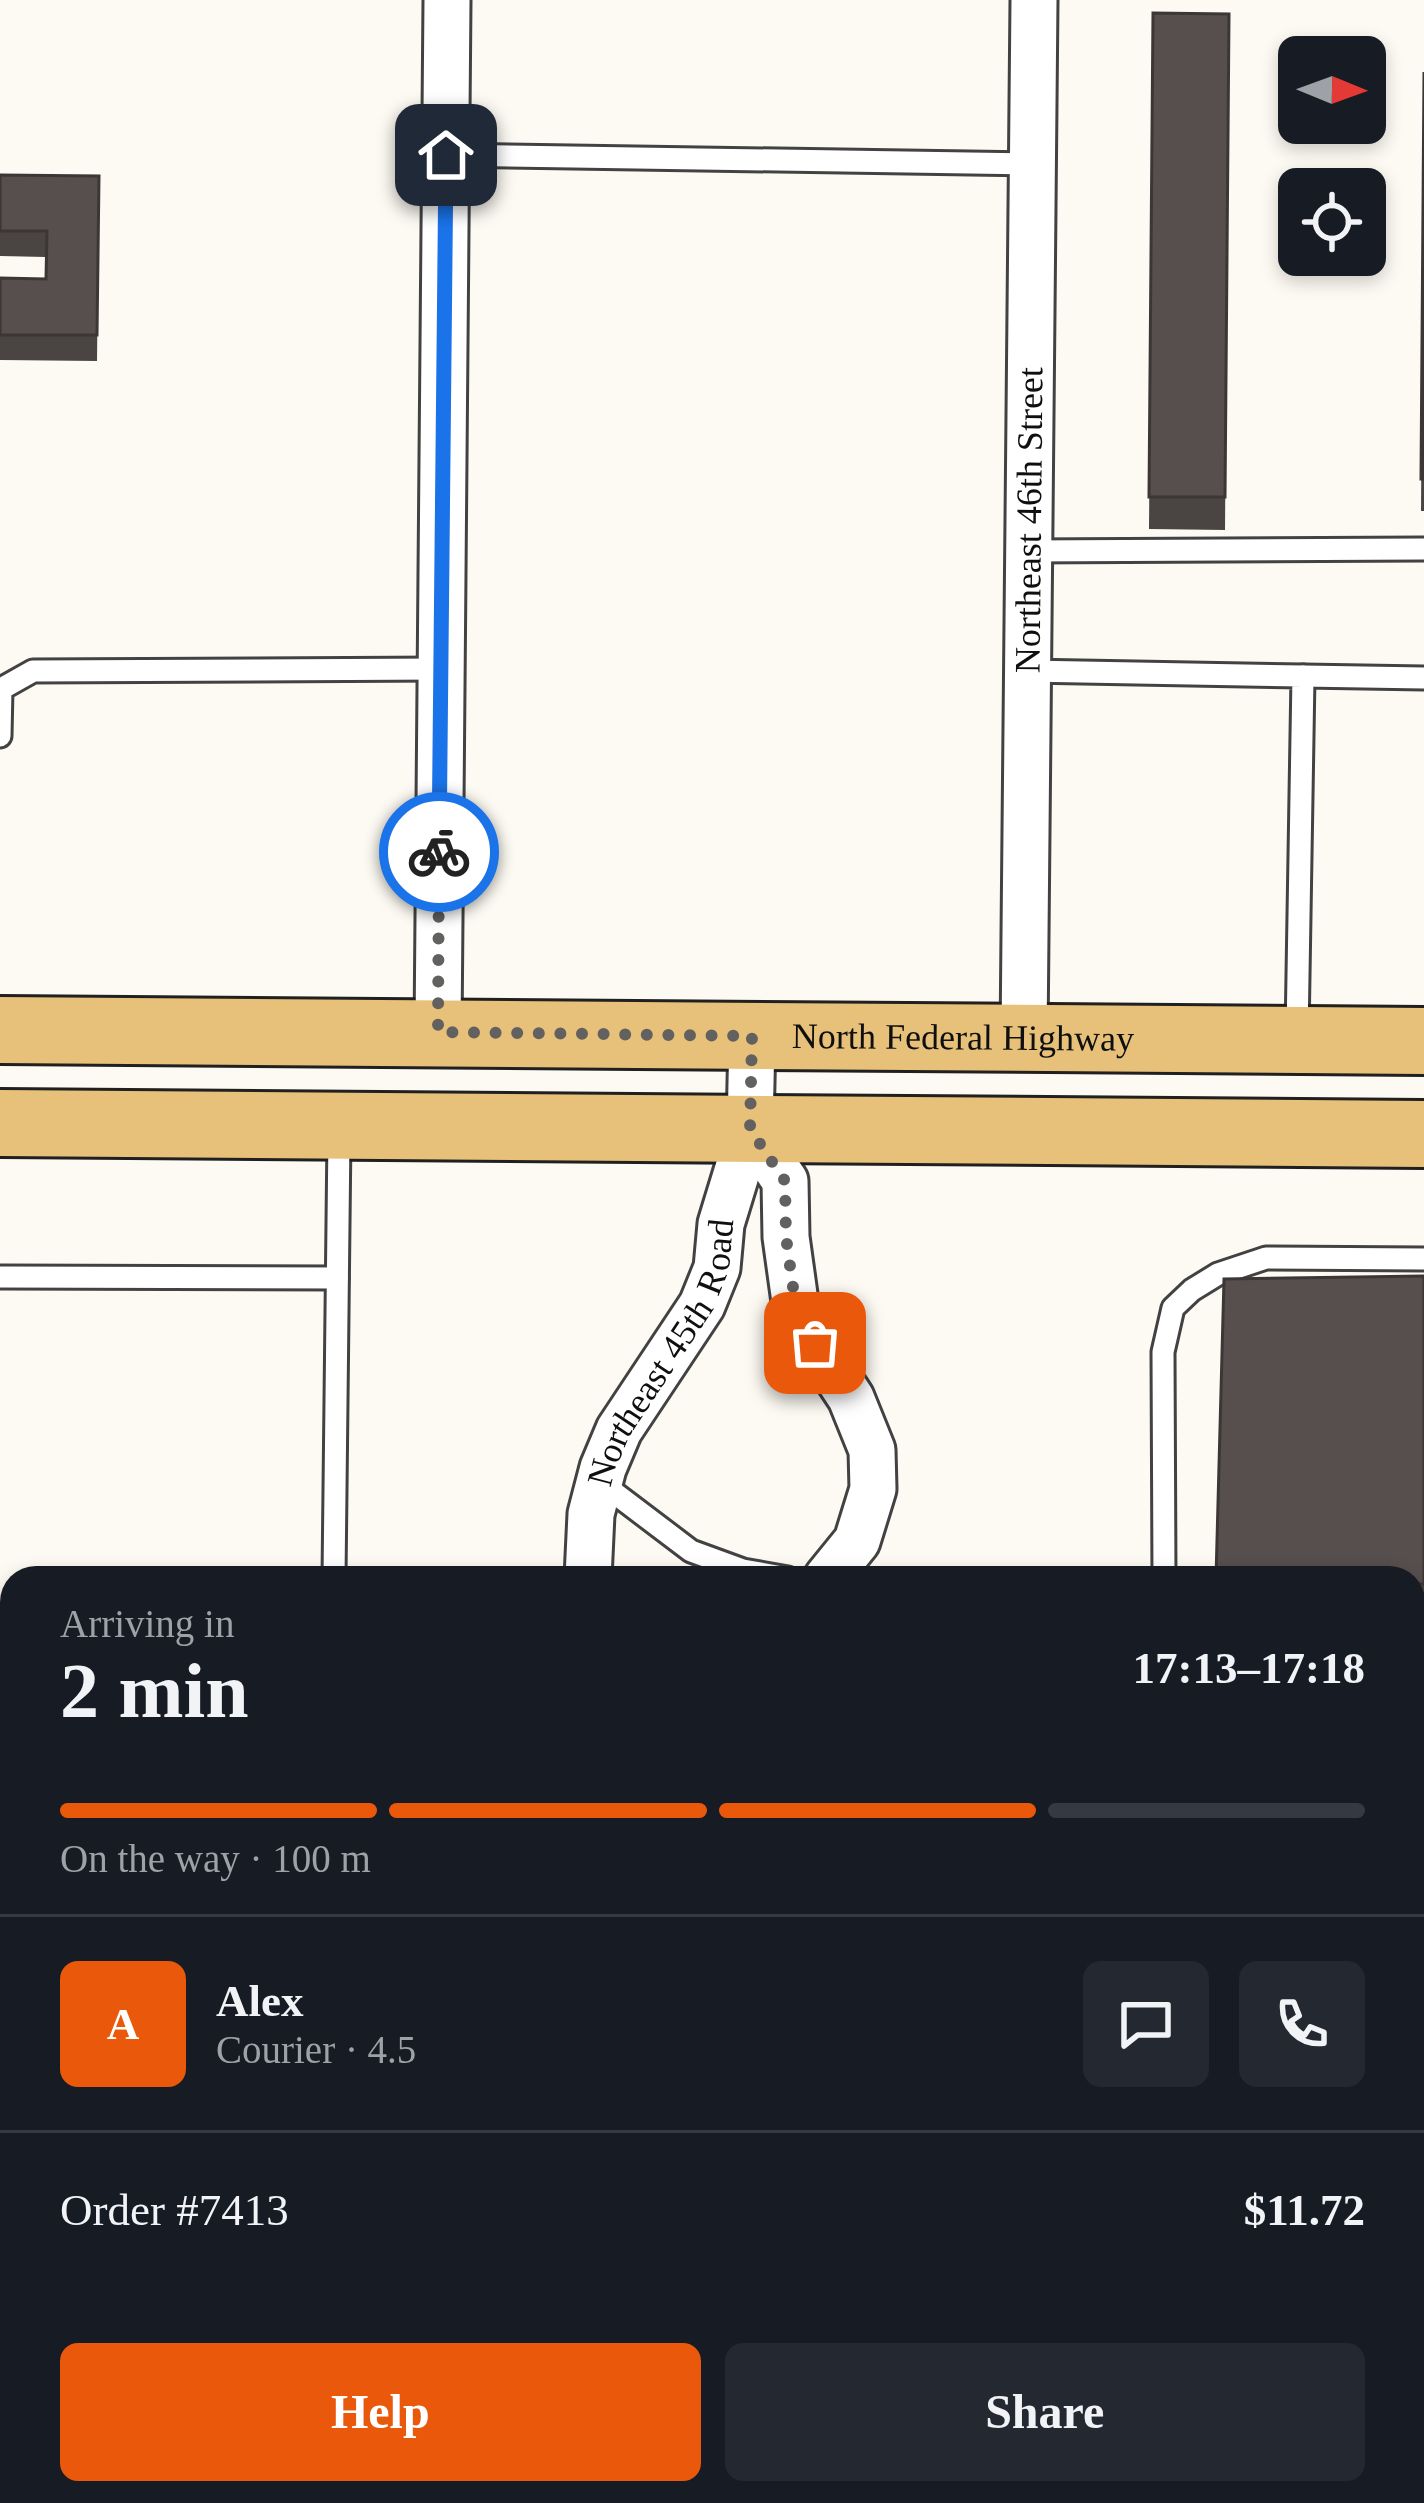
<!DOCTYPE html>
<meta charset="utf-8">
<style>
:root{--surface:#171b24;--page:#242831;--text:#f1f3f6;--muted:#9ea1a6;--line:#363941;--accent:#ea580c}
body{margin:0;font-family:"Times New Roman",serif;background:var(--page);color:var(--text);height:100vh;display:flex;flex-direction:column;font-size:45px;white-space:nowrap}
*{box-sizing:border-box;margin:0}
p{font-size:39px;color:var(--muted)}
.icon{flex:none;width:66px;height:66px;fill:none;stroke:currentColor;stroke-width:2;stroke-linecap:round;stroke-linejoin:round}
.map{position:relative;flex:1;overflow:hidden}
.sheet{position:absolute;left:0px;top:1566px;width:1425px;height:939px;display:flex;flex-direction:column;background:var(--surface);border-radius:36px 36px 0 0;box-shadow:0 6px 18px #0003}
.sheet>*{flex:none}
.needle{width:78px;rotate:91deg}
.fabs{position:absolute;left:1278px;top:36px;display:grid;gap:24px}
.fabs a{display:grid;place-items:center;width:108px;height:108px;border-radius:18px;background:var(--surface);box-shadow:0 6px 18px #0003;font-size:60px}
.pin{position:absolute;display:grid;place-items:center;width:102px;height:102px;color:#fff;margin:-51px;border-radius:24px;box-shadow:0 6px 18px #0006}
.courier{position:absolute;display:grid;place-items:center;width:120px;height:120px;margin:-60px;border:9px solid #1a73e8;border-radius:50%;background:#fff;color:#222;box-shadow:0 3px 15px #0007}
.head em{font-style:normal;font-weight:700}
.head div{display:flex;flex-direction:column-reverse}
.head{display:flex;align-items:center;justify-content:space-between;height:204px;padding:0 60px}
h1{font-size:78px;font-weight:700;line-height:90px}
.bar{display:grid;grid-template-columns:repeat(4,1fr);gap:18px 12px;align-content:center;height:144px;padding:0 60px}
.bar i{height:15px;border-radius:9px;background:var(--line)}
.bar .on{background:var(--accent)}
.bar p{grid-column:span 4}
.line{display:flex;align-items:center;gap:30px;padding:0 60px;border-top:3px solid var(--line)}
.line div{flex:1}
.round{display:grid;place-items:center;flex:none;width:126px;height:126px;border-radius:18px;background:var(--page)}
.cta{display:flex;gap:24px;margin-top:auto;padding:24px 60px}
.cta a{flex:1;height:138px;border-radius:18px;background:var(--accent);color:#fff;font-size:48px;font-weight:700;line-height:138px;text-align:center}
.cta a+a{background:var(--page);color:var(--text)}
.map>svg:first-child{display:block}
.water{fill:#bde2ef;stroke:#4d9dbd;stroke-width:3}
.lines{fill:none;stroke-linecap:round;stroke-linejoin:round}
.lane-casing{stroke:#424242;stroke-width:27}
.street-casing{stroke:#424242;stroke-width:51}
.primary-casing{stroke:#202020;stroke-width:72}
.lane{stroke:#fff;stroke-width:21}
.street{stroke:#fff;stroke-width:45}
.primary{stroke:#e7c079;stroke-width:66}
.wall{fill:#4a4442}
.building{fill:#564f4d;stroke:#3c3736;stroke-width:3}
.done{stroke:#62615f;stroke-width:12;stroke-dasharray:0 21.6}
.route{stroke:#1a73e8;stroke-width:15}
.labels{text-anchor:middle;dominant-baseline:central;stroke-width:12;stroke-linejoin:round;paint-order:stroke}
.street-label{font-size:36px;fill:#0f0f0f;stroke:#fff}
</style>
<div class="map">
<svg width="1424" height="2503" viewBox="0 0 1424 2503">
<rect width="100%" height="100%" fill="#fdfaf3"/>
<!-- water -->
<path class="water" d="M1136,2493H1390L1392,2503H1135Z"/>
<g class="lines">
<!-- lane casing -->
<g class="lane-casing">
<g id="lane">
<path d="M445,155L1032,164"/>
<path d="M1028,551L1424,549"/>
<path d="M1027,671L1303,676L1297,1035"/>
<path d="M1303,676L1424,678"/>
<path d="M0,736L1,689L33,671L441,669"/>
<path d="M0,1277L337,1278"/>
<path d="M600,1482L691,1551L743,1570L788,1578"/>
<path d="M334,1578L339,1135"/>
<path d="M1164,1578L1163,1352L1173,1308L1192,1290L1218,1274L1266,1258L1424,1259"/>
<path d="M0,1650H12"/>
<path d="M1413,1674H1424"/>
</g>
</g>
<!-- street casing -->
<g class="street-casing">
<g id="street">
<path d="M438,1032L447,0"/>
<path id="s1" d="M1024,1039L1034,0"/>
<path d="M750,1129L785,1181L786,1237L797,1316L851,1398L872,1450L873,1489L857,1541L827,1578"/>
<path id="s2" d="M588,1578L591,1514L603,1468L619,1430L702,1305L717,1268L721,1224L750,1129L752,1036"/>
<path d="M1413,2048L1424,2046"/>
<path d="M0,2240H12"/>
<path d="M744,2503V2493"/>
</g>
</g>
<!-- primary casing -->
<g class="primary-casing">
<g id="primary">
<path id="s3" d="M0,1030L1424,1041"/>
<path d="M0,1123L1424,1134"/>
</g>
</g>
<!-- lane -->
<use href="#lane" class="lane"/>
<!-- street -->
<use href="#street" class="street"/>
<!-- primary -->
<use href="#primary" class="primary"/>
</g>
<!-- wall -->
<g class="wall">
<path d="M1153,13L1229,14L1225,530L1149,529Z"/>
<path d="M1424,72V511H1421Z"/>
<path d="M0,175L99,176L97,361L0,360V278L46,279V257L0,256Z"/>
<path d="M1424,1276V1617H1413V1578Z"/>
<rect x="0" y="1798" width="12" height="265"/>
</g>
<!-- building -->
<g class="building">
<path d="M1153,13L1229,14L1225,497H1149Z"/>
<path d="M1424,72V479H1421Z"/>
<path d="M0,175L99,176L97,335H0V278L46,279L47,231H0Z"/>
<path d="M1424,1276V1584H1413V1578H1216L1224,1279Z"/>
<rect x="0" y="1798" width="12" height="233"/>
</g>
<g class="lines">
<!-- done -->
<path class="done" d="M439,852L438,1032L752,1036L750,1129L785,1181L786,1237L797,1316L815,1343"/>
<!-- route -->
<path class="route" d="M439,852L446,155"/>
</g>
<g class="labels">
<!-- street labels -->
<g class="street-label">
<text stroke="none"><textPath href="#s1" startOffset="519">Northeast 46th Street</textPath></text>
<text stroke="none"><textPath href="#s3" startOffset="963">North Federal Highway</textPath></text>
<text stroke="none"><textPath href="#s2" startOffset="243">Northeast 45th Road</textPath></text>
</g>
</g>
</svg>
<div class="fabs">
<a><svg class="needle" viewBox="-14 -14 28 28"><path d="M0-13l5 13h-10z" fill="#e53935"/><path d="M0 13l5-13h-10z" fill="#9ea1a6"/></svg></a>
<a><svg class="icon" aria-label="locate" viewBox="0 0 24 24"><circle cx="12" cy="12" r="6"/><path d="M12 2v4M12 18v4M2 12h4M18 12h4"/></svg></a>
</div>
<div class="pin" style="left:815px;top:1343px;background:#ea580c"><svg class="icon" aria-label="bag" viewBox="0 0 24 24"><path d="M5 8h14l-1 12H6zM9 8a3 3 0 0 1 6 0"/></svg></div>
<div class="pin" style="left:446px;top:155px;background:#1f2937"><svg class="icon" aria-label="home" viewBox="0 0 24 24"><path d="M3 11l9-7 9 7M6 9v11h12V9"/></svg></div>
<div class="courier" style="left:439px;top:852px"><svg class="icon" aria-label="bike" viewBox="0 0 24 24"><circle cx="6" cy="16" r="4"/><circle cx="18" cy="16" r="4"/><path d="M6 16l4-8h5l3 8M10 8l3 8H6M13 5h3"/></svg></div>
<section class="sheet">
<div class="head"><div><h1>2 min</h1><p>Arriving in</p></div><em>17:13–17:18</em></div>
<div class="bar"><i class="on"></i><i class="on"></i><i class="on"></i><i></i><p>On the way · 100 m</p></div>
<div class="line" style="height:216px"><b class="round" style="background:var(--accent);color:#fff">A</b><div><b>Alex</b><p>Courier · 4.5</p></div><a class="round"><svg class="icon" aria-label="chat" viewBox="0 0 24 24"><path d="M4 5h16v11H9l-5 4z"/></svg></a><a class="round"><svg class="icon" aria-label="phone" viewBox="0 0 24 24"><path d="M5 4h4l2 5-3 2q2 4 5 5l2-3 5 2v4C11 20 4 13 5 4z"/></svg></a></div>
<div class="line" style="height:156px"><div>Order #7413</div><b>$11.72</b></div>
<div class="cta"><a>Help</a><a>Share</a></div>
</section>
</div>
